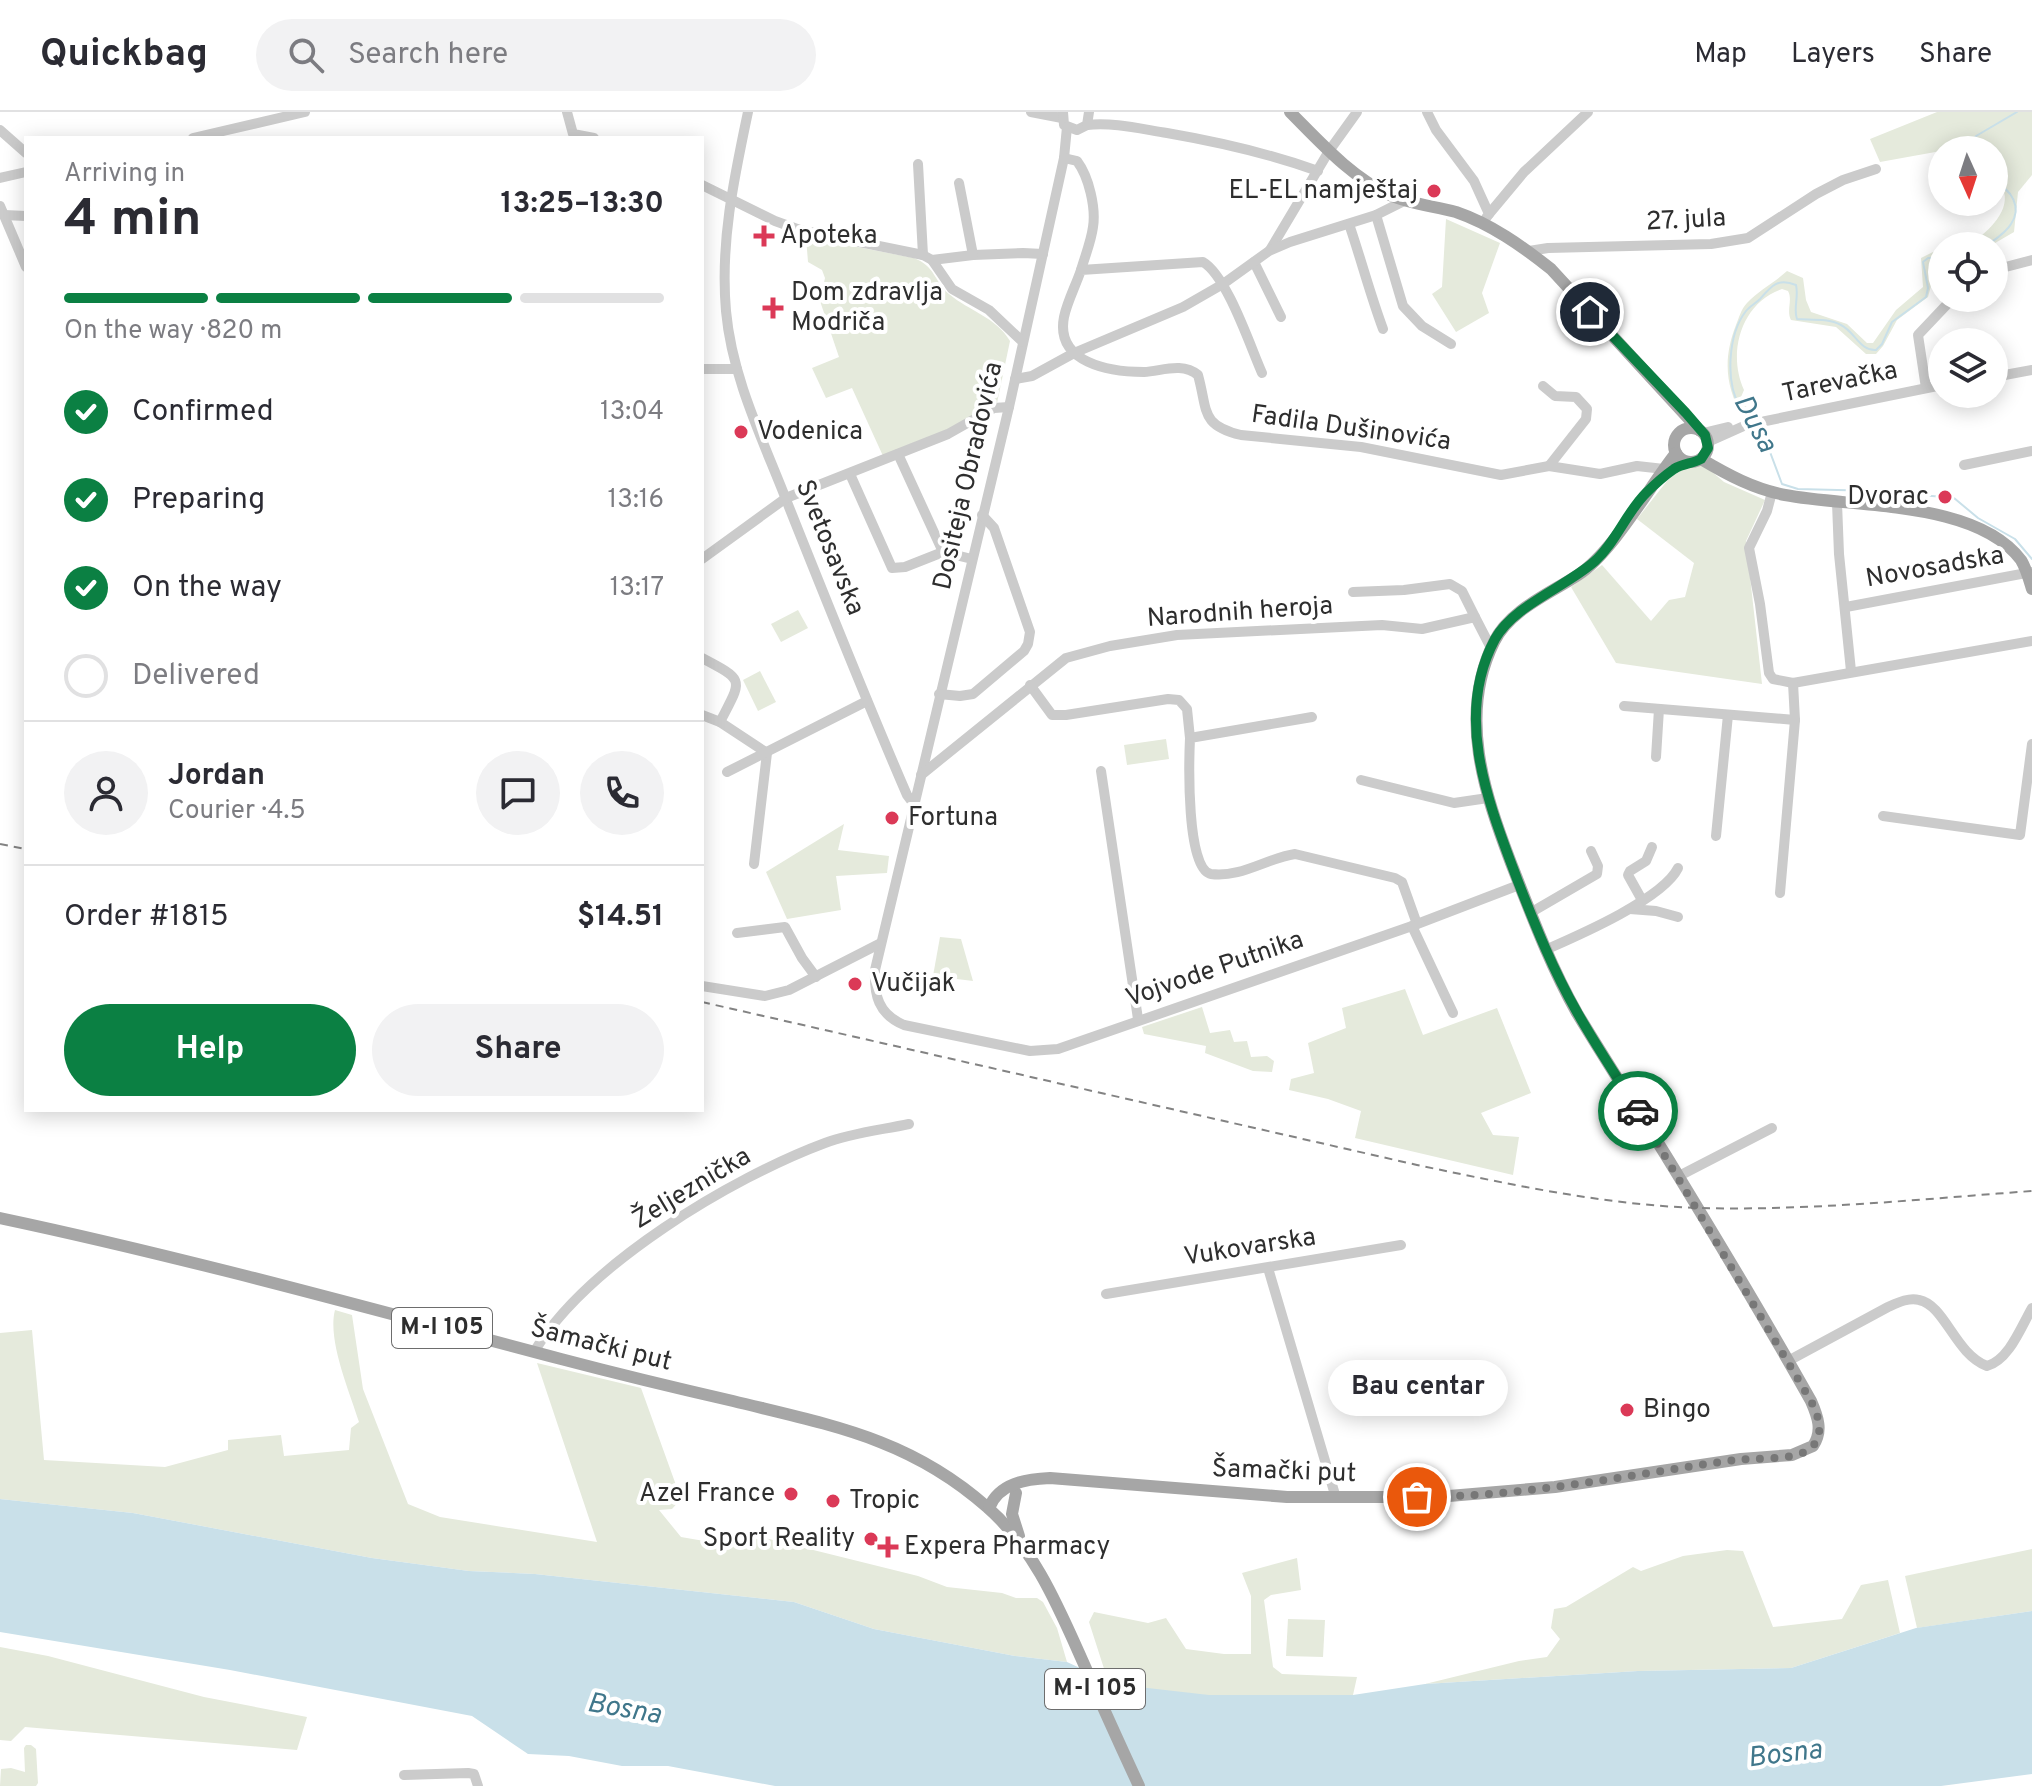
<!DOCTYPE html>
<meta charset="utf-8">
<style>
:root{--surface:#fff;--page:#f2f2f3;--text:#2b2b33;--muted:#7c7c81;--line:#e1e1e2;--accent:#0b8043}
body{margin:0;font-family:Overpass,sans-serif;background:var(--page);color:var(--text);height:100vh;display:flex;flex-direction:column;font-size:30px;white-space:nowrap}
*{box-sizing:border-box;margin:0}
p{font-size:26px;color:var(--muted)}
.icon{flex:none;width:44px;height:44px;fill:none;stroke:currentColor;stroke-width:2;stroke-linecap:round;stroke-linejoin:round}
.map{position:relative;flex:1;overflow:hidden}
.side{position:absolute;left:24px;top:24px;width:680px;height:976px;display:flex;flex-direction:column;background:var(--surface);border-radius:0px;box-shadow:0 4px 20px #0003}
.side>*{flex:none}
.needle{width:52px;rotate:177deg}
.fabs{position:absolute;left:1928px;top:24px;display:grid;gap:16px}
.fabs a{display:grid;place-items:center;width:80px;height:80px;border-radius:50%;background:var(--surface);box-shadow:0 4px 20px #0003;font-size:40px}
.pin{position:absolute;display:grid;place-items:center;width:68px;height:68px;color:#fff;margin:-34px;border:4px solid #fff;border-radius:50%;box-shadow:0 2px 8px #0007}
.courier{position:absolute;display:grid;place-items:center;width:80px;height:80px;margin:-40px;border:6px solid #0b8043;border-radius:50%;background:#fff;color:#222;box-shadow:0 2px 10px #0007}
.bubble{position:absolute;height:56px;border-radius:28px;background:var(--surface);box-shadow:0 4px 20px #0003;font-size:26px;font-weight:700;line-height:56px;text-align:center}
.overview em{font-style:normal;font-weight:700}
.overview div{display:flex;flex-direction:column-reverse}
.overview{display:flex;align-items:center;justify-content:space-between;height:136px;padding:0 40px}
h1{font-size:52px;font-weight:700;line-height:60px}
.bar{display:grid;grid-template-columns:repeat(4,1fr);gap:12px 8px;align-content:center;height:96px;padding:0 40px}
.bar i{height:10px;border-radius:6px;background:var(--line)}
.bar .selected{background:var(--accent)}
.bar p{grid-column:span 4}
.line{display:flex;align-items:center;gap:20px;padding:0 40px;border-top:2px solid var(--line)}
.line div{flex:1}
.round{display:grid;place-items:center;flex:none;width:84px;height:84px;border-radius:42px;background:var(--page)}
ol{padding:0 40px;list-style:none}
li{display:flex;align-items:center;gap:24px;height:88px}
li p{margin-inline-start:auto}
li .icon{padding:8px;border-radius:50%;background:var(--accent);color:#fff;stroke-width:4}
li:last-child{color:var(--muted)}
li i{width:44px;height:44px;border:4px solid var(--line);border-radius:50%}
.cta{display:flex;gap:16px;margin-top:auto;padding:16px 40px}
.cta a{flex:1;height:92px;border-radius:48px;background:var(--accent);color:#fff;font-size:32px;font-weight:700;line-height:92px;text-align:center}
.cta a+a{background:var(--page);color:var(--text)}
header{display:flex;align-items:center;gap:48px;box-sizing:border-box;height:112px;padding:0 40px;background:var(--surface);border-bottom:2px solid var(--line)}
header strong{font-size:38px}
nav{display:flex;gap:44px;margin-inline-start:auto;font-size:28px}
.search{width:560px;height:72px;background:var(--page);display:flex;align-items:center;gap:20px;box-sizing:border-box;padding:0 28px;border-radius:44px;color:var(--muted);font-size:30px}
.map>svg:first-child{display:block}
.green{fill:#e5eadc}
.water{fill:#c9e0e9}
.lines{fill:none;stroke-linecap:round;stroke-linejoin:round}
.stream{stroke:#c9e0e9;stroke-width:2}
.minor{stroke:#cbcbcb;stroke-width:10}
.major{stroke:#a6a6a6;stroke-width:12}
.rail{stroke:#838383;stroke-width:2;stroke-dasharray:8 6;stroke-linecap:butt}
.done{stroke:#777;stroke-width:8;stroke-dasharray:0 14.4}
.route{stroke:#0b8043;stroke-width:10}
.poi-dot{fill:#db3957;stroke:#fff;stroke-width:3}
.labels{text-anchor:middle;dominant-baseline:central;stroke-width:8;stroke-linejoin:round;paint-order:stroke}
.shield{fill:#fff;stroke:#6d6d6d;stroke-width:2}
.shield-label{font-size:24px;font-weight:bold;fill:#2e2e2e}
.poi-label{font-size:26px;fill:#2e2e2e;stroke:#fff;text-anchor:start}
.street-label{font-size:26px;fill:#2e2e2e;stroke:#fff}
.water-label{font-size:28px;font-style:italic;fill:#40778b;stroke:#fff}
</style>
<header>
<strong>Quickbag</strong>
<div class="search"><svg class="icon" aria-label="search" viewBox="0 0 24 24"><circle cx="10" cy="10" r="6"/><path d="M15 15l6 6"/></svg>Search here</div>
<nav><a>Map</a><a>Layers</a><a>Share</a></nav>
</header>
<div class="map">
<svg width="2032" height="1674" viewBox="0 0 2032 1674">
<rect width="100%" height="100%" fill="#fff"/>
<!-- green -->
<g class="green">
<path d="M1937,0H2032V63L2018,80L2014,120L1990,134H1969C1984,122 2010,102 2004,80L1994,77V38H1961L1963,35L1880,50L1870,27Z"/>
<path d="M1446,107L1500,131L1482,181L1489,201L1456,220L1432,182L1442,175Z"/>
<path d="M806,125L914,146C936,155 933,168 949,182C969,199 996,205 1010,229L997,291L951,318L883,344L852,276L826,286L812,256L839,245L820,189L825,166L822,158L808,150Z"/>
<path d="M1942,139V154L1935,159L1928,185L1897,208L1883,234L1876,242H1866L1836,215L1791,208C1786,198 1793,188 1788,179L1782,177C1741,191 1727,241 1744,278L1741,285L1751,303L1743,305C1725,275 1723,246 1736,213C1739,206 1741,197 1747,191C1759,178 1774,171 1787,159L1803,166L1806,188L1811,200L1847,212L1867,231H1873L1896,198L1923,175L1921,146L1933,140Z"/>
<path d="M1704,353L1724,370L1765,388L1746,429L1762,572L1616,551L1571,475L1602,453L1651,509L1669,488L1685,485L1694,451L1637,407L1667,369L1682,356Z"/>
<path d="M798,498L808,516L781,530L771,512Z"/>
<path d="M760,559L776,590L758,599L743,568Z"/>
<path d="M1166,627L1169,647L1127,653L1124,633Z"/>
<path d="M844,712L838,738L889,744L887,761L836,764L841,798L787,807L766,760Z"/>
<path d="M940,825L961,827L973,869L933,864Z"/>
<path d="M1405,877L1423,923L1497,896L1531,981L1481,1001L1493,1023L1519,1025L1513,1063L1355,1026L1361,999L1328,987L1289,978L1291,967L1314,961L1308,931L1346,916L1342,896Z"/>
<path d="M1202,895L1210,921L1230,918L1234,930L1247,929L1251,945L1267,944L1274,949L1272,960L1253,959L1205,941L1206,934L1144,922L1142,915Z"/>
<path d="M335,1198L352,1203L363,1277L408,1392L440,1405L597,1430L537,1251L641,1276L681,1387L672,1397L659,1398L681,1425L739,1435L753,1423L918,1464L947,1475L1002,1481L1016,1486H1037L1043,1490L1057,1516L1067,1550L1015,1544L874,1517L794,1490L535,1462L469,1459L372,1446L133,1401L0,1387V1221L32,1218L44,1348L165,1355L228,1338V1328L281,1323L284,1344L349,1338L351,1316L359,1310C350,1281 327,1228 335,1198Z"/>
<path d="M2032,1437V1499L1917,1516L1905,1464Z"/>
<path d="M1727,1438L1743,1439L1773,1515L1842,1507L1861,1473L1888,1468L1900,1521L1791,1556L1638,1559L1425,1572L1519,1549L1547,1545L1560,1527L1551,1516L1554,1497L1566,1495L1633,1455L1641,1459L1683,1444Z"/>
<path d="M1297,1446L1301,1478L1271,1483L1264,1488L1273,1555L1282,1562L1357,1565L1353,1583C1272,1583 1187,1590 1108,1569L1089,1510L1094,1500L1148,1511L1166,1506L1186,1537L1224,1542H1251V1484L1242,1461Z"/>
<path d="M1288,1507L1325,1508L1323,1545L1286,1544Z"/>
<path d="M0,1535L48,1544L204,1585L307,1605L297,1638L25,1615L11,1629L0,1628Z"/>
<path d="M26,1633H31L36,1637L38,1671L36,1674H0L1,1657L11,1656L25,1660L24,1636Z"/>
</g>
<!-- water -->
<path class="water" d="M0,1387L133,1401L372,1446L469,1459L535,1462L794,1490L874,1517L1015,1544L1067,1550L1108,1569L1130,1574L1209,1583H1353L1425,1572L1638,1559L1791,1556L1916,1516L2032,1499V1662L1941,1674H775L668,1654H622L569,1644L528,1642L472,1604L230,1558L0,1520Z"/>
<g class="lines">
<!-- stream -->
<g class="stream">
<path d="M1967,38L1976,24L2017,0"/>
<path d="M1986,134C1994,128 2006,121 2011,112C2022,96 2012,76 1994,72"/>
<path d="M1752,309C1749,304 1743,300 1740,295C1725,270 1728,222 1746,199C1750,194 1756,191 1760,187C1772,173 1778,166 1796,173C1799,185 1793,197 1797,207C1811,208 1828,206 1841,213C1855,220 1860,239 1876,238L1882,232L1892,210L1926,185L1928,176L1923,150L1928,146H1942"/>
<path d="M1756,314L1764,324L1782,372L1798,377L1877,379L1954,386L1978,406L2015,427L2032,447"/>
</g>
<!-- minor -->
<g class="minor">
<path d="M567,0L573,22L594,26"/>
<path d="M748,0C734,66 720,131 726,199C732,266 763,328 787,390C826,488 865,586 907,683L913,691"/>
<path d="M1031,0L1062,6"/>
<path d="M1063,0L1064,13L1077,18L1087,13L1089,0"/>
<path d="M1427,0L1436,18L1474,69L1489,102L1486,106"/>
<path d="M1087,13C1113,10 1141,17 1167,21C1219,30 1268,41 1318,59"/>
<path d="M1067,15L1064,46L1009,295L875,858C874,883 878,902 904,913L1030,939L1058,937L1412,814L1519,773"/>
<path d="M0,18L26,41"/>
<path d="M193,26L305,0"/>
<path d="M1064,46L1077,49C1089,65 1096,96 1093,115C1091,130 1085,144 1081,158"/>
<path d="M918,52L923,143"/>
<path d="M0,66L26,60"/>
<path d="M702,73L775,109L800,118L923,143L932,148L952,177L989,198L1023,230"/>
<path d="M0,94L26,155"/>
<path d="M1489,102L1524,60L1588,0"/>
<path d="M4,103L26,104"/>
<path d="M1376,103L1403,194L1422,214L1451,232"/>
<path d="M1349,112C1361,147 1370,182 1383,217"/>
<path d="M1270,138L1329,39L1357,0"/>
<path d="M1529,139L1548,136L1711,132L1748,126L1816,82L1843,68L1876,57"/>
<path d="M973,143L1023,141L1043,142"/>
<path d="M932,148L973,143L959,71"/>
<path d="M1254,150L1281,205"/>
<path d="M1994,158L2032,148"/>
<path d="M702,257H737"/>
<path d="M1262,261C1250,234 1227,164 1203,150L1081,158C1076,173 1067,190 1064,205C1055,251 1110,260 1144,260C1162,259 1182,250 1198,263C1208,299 1200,313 1241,323L1361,335L1501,363L1549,354L1600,362L1637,354L1664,357"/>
<path d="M1994,265L2032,258"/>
<path d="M1015,267L1032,264L1074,241L1183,195L1223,172L1269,139L1290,130L1376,103L1406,88"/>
<path d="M1543,274L1555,284L1576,285L1587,297L1586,307L1549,354"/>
<path d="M1926,276L1918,223L1953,186"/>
<path d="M1703,321L1728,315"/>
<path d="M1708,330L1746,313L1942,273"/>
<path d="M898,342L943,440"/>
<path d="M1964,353L2032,339"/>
<path d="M850,362L892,456L905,455L943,440L972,447"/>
<path d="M1772,380L1767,399L1749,436L1760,492L1769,561L1773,567L1793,571L2032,529"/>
<path d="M1837,391L1839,442L1851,559"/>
<path d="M702,447L786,386L948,322L994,296L1009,295"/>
<path d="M1353,480L1404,478L1450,472L1462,479L1475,505"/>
<path d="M1846,495L2032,460"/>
<path d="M702,546C746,569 742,567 720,610"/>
<path d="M1030,573L1052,603H1066L1168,587L1179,588L1187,597L1190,626"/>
<path d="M939,582L960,584L973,582L1024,539L1028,532L1030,520L994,416L982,403"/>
<path d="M1624,594L1795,608"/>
<path d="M702,603L720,610L767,641L754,752"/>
<path d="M1312,605L1190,626C1189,648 1186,758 1211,762C1241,766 1267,746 1295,742L1395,766L1402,770L1417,812"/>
<path d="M1656,645L1659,597"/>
<path d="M1101,659L1138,907"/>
<path d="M727,660L867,589"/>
<path d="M921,663L1066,546L1110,534L1177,523L1382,513L1422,517L1475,505L1491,536"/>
<path d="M1361,668L1454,691L1488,686"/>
<path d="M1883,704L2020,723L2032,632"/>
<path d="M1716,724L1728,603"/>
<path d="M1780,781L1795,608L1793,571"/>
<path d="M1642,788L1628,763L1630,759L1646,749L1652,735"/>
<path d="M1630,797L1656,799L1678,805"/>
<path d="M1530,801L1597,762L1598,754L1591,739"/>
<path d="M1412,814L1453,901"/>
<path d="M737,821L785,815L802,846L816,865"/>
<path d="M1545,838C1577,824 1663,787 1678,756"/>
<path d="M702,874L765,884L789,878L881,831"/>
<path d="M1679,1064L1772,1016"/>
<path d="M1268,1156L1336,1386"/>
<path d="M1106,1182L1401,1133"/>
<path d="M534,1240C586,1153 731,1066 825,1031C851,1021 881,1018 909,1012"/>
<path d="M1788,1249L1888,1195C1897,1191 1909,1185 1919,1188C1945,1193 1955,1242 1987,1254C2009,1248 2021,1215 2032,1196"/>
<path d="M404,1663L468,1661L474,1662L478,1674"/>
</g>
<!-- major -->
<g class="major">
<path d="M1290,0C1320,30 1351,65 1390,83C1410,92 1434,94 1456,100C1491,112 1522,134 1551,157L1699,318"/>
<circle cx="1691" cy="333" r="17"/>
<path d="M1701,347C1728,363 1754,377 1785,383C1854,396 1976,388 2021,448C2026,456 2029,467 2032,477"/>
<path d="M0,1106C189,1146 375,1198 561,1247C618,1262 676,1276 733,1289C830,1313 909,1326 987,1395C1034,1436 1058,1494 1083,1550C1101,1591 1120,1633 1139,1674"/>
<path d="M1016,1381L1012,1402L1019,1424"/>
<path d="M989,1396C999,1371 1026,1367 1050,1366L1287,1385H1437L1555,1375L1741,1347L1792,1343L1813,1334C1823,1319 1818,1305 1811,1289C1769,1214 1724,1139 1679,1065C1646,1010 1610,956 1577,901C1550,853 1531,802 1511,751C1484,680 1458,603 1494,530C1509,498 1551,481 1578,463C1613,440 1649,375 1676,341"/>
</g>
<!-- rail -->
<g class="rail">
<path d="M0,732L26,737"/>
<path d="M702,890L1417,1053C1509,1072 1604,1093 1699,1096C1810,1099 1921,1087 2032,1079"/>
</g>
</g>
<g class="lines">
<!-- done -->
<path class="done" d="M1417,1385C1524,1385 1629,1363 1734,1348C1753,1346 1799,1349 1812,1335C1825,1322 1818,1303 1811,1289L1638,999"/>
<!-- route -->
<path class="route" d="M1590,200L1686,301L1705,323L1708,336L1701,347C1692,352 1683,351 1674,357C1664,364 1654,373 1646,381C1626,401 1616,430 1595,449C1566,475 1514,493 1495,527C1453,605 1489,692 1517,767C1535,813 1553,858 1577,900C1596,934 1618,966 1638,999"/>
</g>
<!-- markers -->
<g class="poi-dot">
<circle cx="1434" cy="79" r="8"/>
<path d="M760 112h8v8h8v8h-8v8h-8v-8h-8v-8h8z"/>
<path d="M769 184h8v8h8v8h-8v8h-8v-8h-8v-8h8z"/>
<circle cx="741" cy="320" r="8"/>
<circle cx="1945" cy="385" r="8"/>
<circle cx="892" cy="706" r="8"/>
<circle cx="855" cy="872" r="8"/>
<circle cx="1627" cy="1298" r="8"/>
<circle cx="791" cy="1382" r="8"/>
<circle cx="833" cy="1389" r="8"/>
<circle cx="871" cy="1427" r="8"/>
<path d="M884 1423h8v8h8v8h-8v8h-8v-8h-8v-8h8z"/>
</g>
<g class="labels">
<!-- shield labels -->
<g class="shield">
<rect x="392" y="1196" width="100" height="40" rx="6"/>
<rect x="1045" y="1557" width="100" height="40" rx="6"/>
</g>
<g class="shield-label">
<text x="442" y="1216">M-I 105</text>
<text x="1095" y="1577">M-I 105</text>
</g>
<!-- poi labels -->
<g class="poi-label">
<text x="1418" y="79" text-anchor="end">EL-EL namještaj</text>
<text x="780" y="124">Apoteka</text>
<text x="791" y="181">Dom zdravlja<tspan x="791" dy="30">Modriča</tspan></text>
<text x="757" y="320">Vodenica</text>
<text x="1929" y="385" text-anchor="end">Dvorac</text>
<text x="908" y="706">Fortuna</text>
<text x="871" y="872">Vučijak</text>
<text x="1643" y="1298">Bingo</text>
<text x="775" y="1382" text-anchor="end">Azel France</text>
<text x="849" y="1389">Tropic</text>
<text x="855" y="1427" text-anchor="end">Sport Reality</text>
<text x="904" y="1435">Expera Pharmacy</text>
</g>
<!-- street labels -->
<g class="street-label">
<text transform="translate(1686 109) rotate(-3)">27. jula</text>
<text transform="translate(1840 271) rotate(-12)">Tarevačka</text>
<text transform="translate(1351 317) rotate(8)">Fadila Dušinovića</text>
<text transform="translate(969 364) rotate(-77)">Dositeja Obradovića</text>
<text transform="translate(829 436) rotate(68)">Svetosavska</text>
<text transform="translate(1935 456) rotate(-10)">Novosadska</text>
<text transform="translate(1240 501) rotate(-4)">Narodnih heroja</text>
<text transform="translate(1215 858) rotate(-19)">Vojvode Putnika</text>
<text transform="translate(692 1077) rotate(-31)">Željeznička</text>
<text transform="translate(1250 1136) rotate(-9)">Vukovarska</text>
<text transform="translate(601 1234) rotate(14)">Šamački put</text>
<text transform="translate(1284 1360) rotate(2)">Šamački put</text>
</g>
<!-- water labels -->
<g class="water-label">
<text transform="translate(1754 312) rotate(62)">Dusa</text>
<text transform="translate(624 1598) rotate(10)">Bosna</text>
<text transform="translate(1785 1643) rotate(-7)">Bosna</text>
</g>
</g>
</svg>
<div class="fabs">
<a><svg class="needle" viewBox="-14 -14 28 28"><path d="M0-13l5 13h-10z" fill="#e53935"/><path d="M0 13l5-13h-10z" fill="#7c7c81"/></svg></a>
<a><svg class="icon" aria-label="locate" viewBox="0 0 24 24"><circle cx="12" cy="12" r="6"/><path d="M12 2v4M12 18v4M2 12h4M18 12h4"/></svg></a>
<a><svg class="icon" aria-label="layers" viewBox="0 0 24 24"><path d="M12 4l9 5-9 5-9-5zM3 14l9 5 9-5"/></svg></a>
</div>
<div class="pin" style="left:1417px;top:1385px;background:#ea580c"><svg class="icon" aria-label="bag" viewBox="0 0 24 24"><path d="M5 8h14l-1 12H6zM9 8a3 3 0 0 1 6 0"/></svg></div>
<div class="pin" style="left:1590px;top:200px;background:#1f2937"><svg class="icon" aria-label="home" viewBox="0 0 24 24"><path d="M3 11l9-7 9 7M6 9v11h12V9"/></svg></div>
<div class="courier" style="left:1638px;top:999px"><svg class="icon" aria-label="car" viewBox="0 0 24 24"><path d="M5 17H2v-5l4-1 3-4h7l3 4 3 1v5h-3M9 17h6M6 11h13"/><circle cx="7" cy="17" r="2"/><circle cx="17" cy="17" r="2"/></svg></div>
<div class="bubble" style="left:1328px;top:1248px;width:180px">Bau centar</div>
<section class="side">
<div class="overview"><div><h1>4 min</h1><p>Arriving in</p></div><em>13:25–13:30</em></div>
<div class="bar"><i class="selected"></i><i class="selected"></i><i class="selected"></i><i></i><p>On the way · 820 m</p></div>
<ol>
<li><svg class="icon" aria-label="check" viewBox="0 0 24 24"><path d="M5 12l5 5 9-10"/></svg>Confirmed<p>13:04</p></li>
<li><svg class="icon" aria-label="check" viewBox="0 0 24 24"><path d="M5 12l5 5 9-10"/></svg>Preparing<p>13:16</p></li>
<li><svg class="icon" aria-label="check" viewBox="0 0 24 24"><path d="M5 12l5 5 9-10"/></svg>On the way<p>13:17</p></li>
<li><i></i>Delivered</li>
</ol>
<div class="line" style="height:144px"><a class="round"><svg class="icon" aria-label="person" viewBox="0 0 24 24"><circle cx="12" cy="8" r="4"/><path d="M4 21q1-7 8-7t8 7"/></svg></a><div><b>Jordan</b><p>Courier · 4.5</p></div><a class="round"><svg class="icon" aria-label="chat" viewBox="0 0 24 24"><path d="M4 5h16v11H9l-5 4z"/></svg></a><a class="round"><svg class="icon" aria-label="phone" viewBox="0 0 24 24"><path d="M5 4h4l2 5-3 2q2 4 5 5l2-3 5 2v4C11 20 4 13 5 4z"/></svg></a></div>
<div class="line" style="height:104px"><div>Order #1815</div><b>$14.51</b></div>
<div class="cta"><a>Help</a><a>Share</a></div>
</section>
</div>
